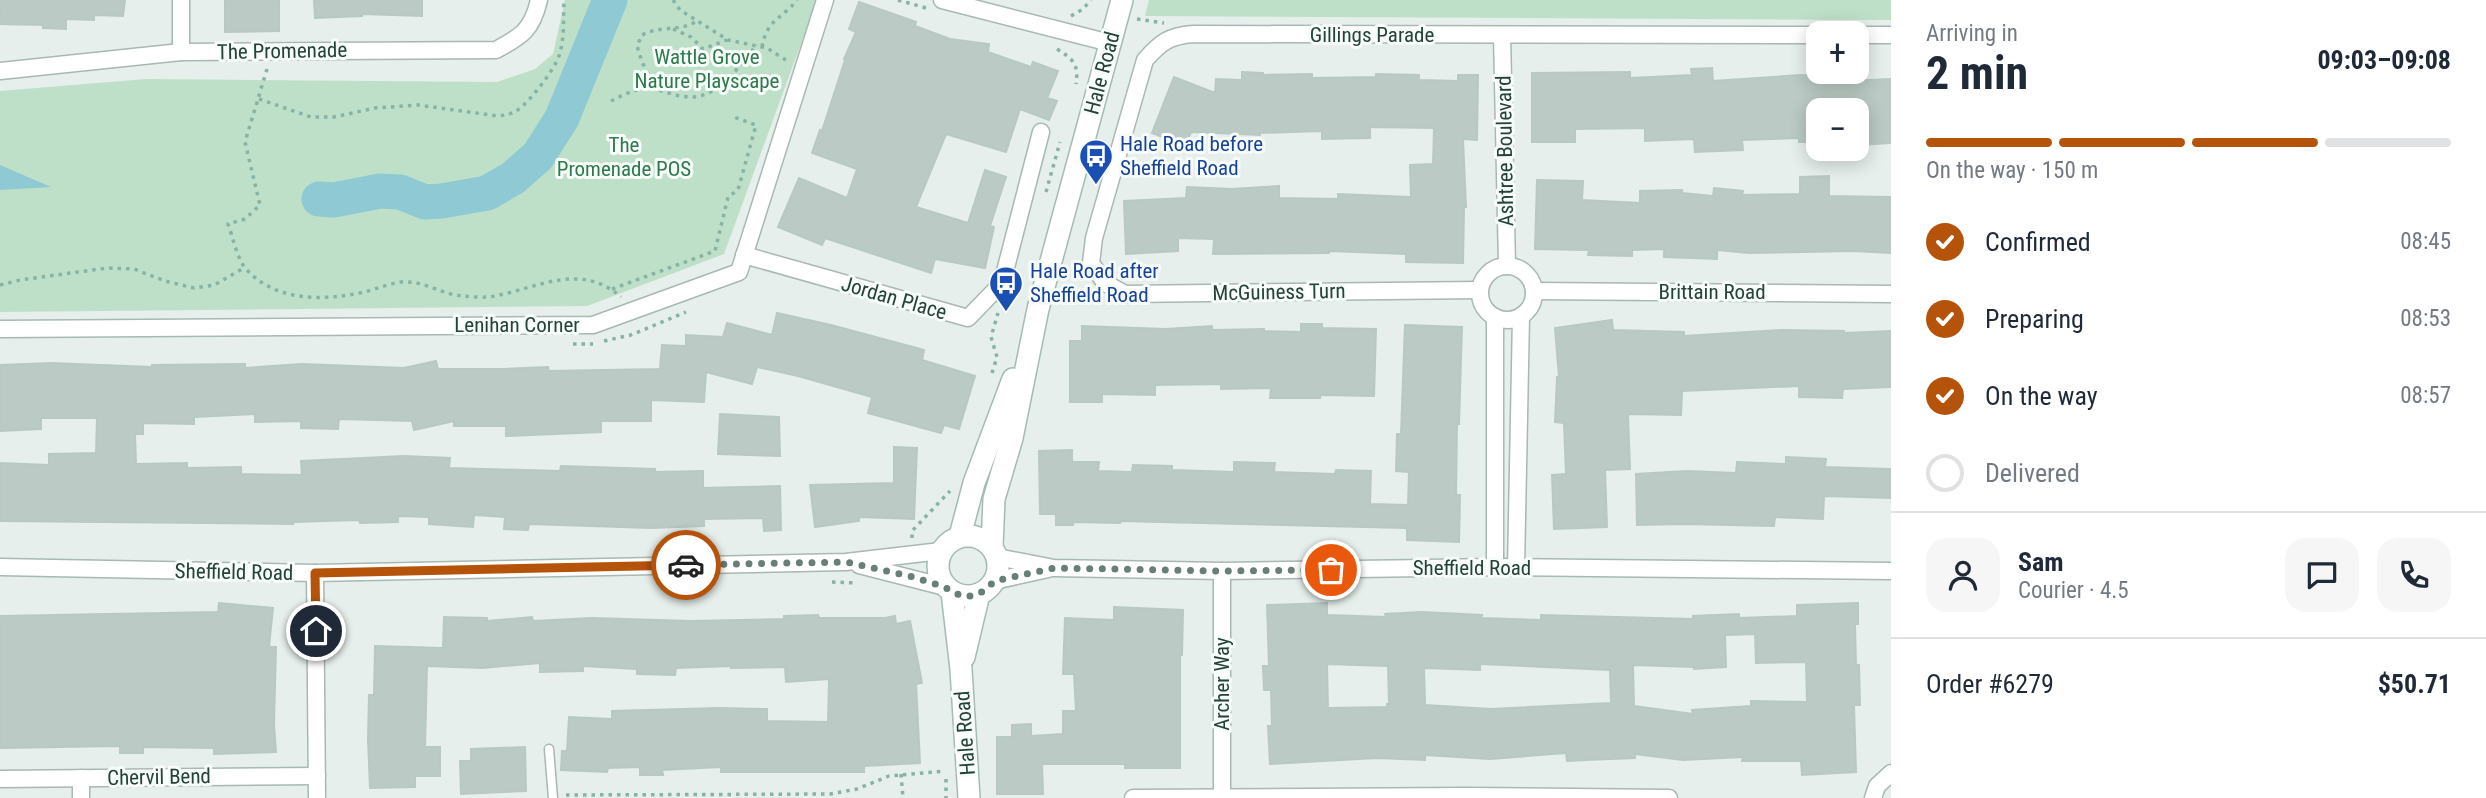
<!DOCTYPE html>
<meta charset="utf-8">
<style>
:root{--surface:#fff;--page:#f6f6f7;--text:#1f2937;--muted:#747a83;--line:#e0e1e3;--accent:#b45309}
body{margin:0;font-family:"Roboto Condensed",sans-serif;background:var(--page);color:var(--text);height:100vh;display:flex;flex-direction:column;font-size:26px;white-space:nowrap}
*{box-sizing:border-box;margin:0}
p{font-size:23px;color:var(--muted)}
.icon{flex:none;width:38px;height:38px;fill:none;stroke:currentColor;stroke-width:2;stroke-linecap:round;stroke-linejoin:round}
.map{position:relative;flex:1;overflow:hidden}
.details{display:flex;flex-direction:column;background:var(--surface);width:595px}
.details>*{flex:none}
.buttons{position:absolute;left:1806px;top:21px;display:grid;gap:14px}
.buttons a{display:grid;place-items:center;width:63px;height:63px;border-radius:14px;background:var(--surface);box-shadow:0 4px 18px #0003;font-size:35px}
.pin{position:absolute;display:grid;place-items:center;width:60px;height:60px;color:#fff;margin:-30px;border:4px solid #fff;border-radius:50%;box-shadow:0 2px 7px #0007}
.courier{position:absolute;display:grid;place-items:center;width:70px;height:70px;margin:-35px;border:5px solid #b45309;border-radius:50%;background:#fff;color:#222;box-shadow:0 2px 9px #0007}
.head em{font-style:normal;font-weight:700}
.head div{display:flex;flex-direction:column-reverse}
.head{display:flex;align-items:center;justify-content:space-between;height:119px;padding:0 35px}
h1{font-size:46px;font-weight:700;line-height:52px}
.bar{display:grid;grid-template-columns:repeat(4,1fr);gap:10px 7px;align-content:center;height:84px;padding:0 35px}
.bar i{height:9px;border-radius:5px;background:var(--line)}
.bar .active{background:var(--accent)}
.bar p{grid-column:span 4}
.line{display:flex;align-items:center;gap:18px;padding:0 35px;border-top:2px solid var(--line)}
.line div{flex:1}
.round{display:grid;place-items:center;flex:none;width:74px;height:74px;border-radius:21px;background:var(--page)}
ol{padding:0 35px;list-style:none}
li{display:flex;align-items:center;gap:21px;height:77px}
li p{margin-inline-start:auto}
li .icon{padding:7px;border-radius:50%;background:var(--accent);color:#fff;stroke-width:4}
li:last-child{color:var(--muted)}
li i{width:38px;height:38px;border:4px solid var(--line);border-radius:50%}
main{display:flex;flex:1;min-height:0}
.map>svg:first-child{display:block}
.green{fill:#bfe0c8}
.water{fill:#8ec9d4}
.lines{fill:none;stroke-linecap:round;stroke-linejoin:round}
.river{stroke:#8ec9d4;stroke-width:35}
.building{fill:#bbcac4;stroke:#b8c9c2;stroke-width:2;fill-rule:evenodd}
.lane-casing{stroke:#a8b8b2;stroke-width:11}
.street-casing{stroke:#a8b8b2;stroke-width:19}
.secondary-casing{stroke:#a4bbb3;stroke-width:24}
.path{stroke:#86b3a5;stroke-width:3.5;stroke-dasharray:3.5 5;stroke-linecap:butt}
.lane{stroke:#fff;stroke-width:8}
.street{stroke:#fff;stroke-width:16}
.secondary{stroke:#fff;stroke-width:21}
.done{stroke:#687f78;stroke-width:7;stroke-dasharray:0 12.6}
.route{stroke:#b45309;stroke-width:9}
.labels{text-anchor:middle;dominant-baseline:central;stroke-width:6;stroke-linejoin:round;paint-order:stroke}
.street-label{font-size:21px;fill:#24423a;stroke:#f7fbf9}
.park-label{font-size:21px;fill:#2d7a4b;stroke:#f7fbf9}
.transit-label{font-size:21px;fill:#164399;stroke:#f7fbf9;text-anchor:start}
</style>
<main>
<div class="map">
<svg width="1891" height="798" viewBox="0 0 1891 798">
<rect width="100%" height="100%" fill="#e6efeb"/>
<!-- green -->
<g class="green">
<path d="M565,0H817L724,254L587,306L0,312V91L146,79L497,82L535,69L553,54Z"/>
<path d="M1149,0H1891V20L1145,16Z"/>
</g>
<!-- water -->
<path class="water" d="M0,165L51,187L0,190Z"/>
<g class="lines">
<!-- river -->
<path class="river" d="M319,199L334,200L380,191L400,192L425,202L442,201L487,193L513,178L538,156L562,118L610,0"/>
</g>
<!-- building -->
<g class="building">
<path d="M0,0H125L123,16L94,15V20L66,19V29L43,28V25L0,24Z"/>
<path d="M225,0H279V31L225,32Z"/>
<path d="M314,0H422V16L362,14V16L315,18Z"/>
<path d="M859,2L916,22L915,26L950,39L989,44L988,52L1031,67L1033,62L1058,71L1047,98L1057,101L1049,120L1020,109L1006,152L946,134L916,207L968,223L985,170L1006,177L990,226L994,227L985,268L935,259L931,273L825,238L822,245L778,227L799,178L847,198L857,169L812,153L820,130L822,131L845,60L844,59L856,32L849,29Z"/>
<path d="M1712,68L1713,81L1801,75L1846,76V81L1891,79V143L1859,145L1857,110H1818V142H1799V138L1742,140L1743,150L1695,152L1694,139L1645,141V128L1575,129V142H1532V73L1630,72V78L1692,75L1691,69Z"/>
<path d="M1242,72L1263,73V75L1312,74V78L1376,77V74L1419,75V80L1458,81V75H1478L1477,140L1463,139L1466,207H1464L1463,263L1406,262V254L1329,251V253L1213,254L1214,239L1178,238V251L1126,254L1124,201L1186,198L1187,187L1232,189L1279,186V198L1338,199V194L1411,197L1410,165L1433,164L1434,128L1370,127V138L1322,139V131L1260,133V135L1191,132L1185,146L1152,133L1174,77L1215,93L1216,79L1242,80Z"/>
<path d="M1829,176V196L1891,197V253L1853,251L1749,253L1717,250V259L1664,257V249L1632,250V256L1588,255L1589,250L1535,249L1537,180L1583,181L1582,200L1640,203V191L1682,190V193L1713,196L1714,188L1743,191L1742,195L1800,194V177Z"/>
<path d="M777,313L831,325L924,350L922,360L975,376L959,429L944,425L941,433L868,413L872,397L798,376L757,367L752,384L706,372L704,402L651,400V421H601V432L506,436V426H454V421L414,430L412,421L339,419L338,429L301,428V421L255,422V414L194,417V424L143,423V434H135L136,464L187,463V468L241,467V474L302,475L301,461L404,456L450,458L449,468L560,471L561,466L655,469V472L703,471V488L780,486L781,530L764,531L763,518L704,519V526L651,528L529,524L528,530L504,529L505,517L474,515L473,527L429,524V517L398,516V522L360,523L359,520L294,522L293,524L0,521V463L49,465V454L96,453L97,418H41V429L0,431V365L51,363L152,367V365L245,364V368L302,364L404,368L436,361L438,369H504L548,367L549,371L660,369L662,345L686,346V335L723,337L727,323L772,335Z"/>
<path d="M1612,320L1613,330L1684,332V336L1781,330L1844,331V333L1891,331V387L1843,389L1842,398L1799,397V386L1682,391L1681,415L1628,414L1630,469L1605,470L1607,527L1554,529L1552,475L1566,474L1564,423L1555,422L1557,377H1559L1555,328Z"/>
<path d="M1301,324H1322V328L1376,329L1374,396L1320,395V398H1270L1271,388L1221,389V384L1155,385V395L1102,394V402H1070V341H1082V326L1166,329L1212,326V330L1264,329V331L1301,332Z"/>
<path d="M1405,325L1462,327L1459,424H1457L1456,495H1460L1459,542L1407,540V528L1120,521V523L1073,522V525H1056V514H1040L1039,451L1072,450V462H1099L1098,471L1132,472L1133,465L1172,466V470L1234,472V462L1275,463L1274,472L1335,474L1336,470L1371,471L1370,504L1408,505L1409,472L1396,471L1397,434H1401Z"/>
<path d="M720,414L779,417L780,456L718,454Z"/>
<path d="M894,447L917,448L914,519L859,517V521L815,527L810,485L894,483Z"/>
<path d="M1786,457L1826,459L1825,467L1891,469V498L1824,496L1823,519L1775,517L1774,526L1685,524L1637,525L1636,474L1687,471L1736,473L1737,462L1786,464Z"/>
<path d="M219,603L273,608L269,647H276L274,724L276,752L214,754V748L143,747V753H120V746L0,748V616L218,612Z"/>
<path d="M1327,603V615L1386,617L1385,614L1421,612L1482,615L1481,618L1541,620V615L1693,619V616L1739,614V618L1797,616V605L1858,603V624H1855L1856,665H1859L1860,705H1854L1856,772L1802,775L1801,761H1742L1743,757L1683,760L1635,754V758L1585,760L1567,761L1566,753L1490,759L1425,755V760L1377,758L1270,764L1268,726H1272L1271,690H1264L1263,666H1269L1267,605ZM1755,634L1756,663L1806,662L1807,702L1751,701V706L1692,710L1693,714L1634,706L1633,665L1694,667V669L1726,667L1725,635ZM1327,664L1388,666L1389,704H1387V707L1328,708ZM1480,664L1610,670L1611,703L1491,709L1425,705L1424,668L1480,670Z"/>
<path d="M1114,607L1183,610L1182,655H1180V768H1125V764H1042L1043,794H997V737H1012V725L1031,724V736L1063,734V711H1076L1074,674H1063L1065,618L1114,620Z"/>
<path d="M818,615L819,618H885L895,616L896,624L910,621L922,683L916,684L920,763L864,766V772H721V767L662,770L663,775H640V767L608,768L607,772L561,770L562,751H567L569,717L612,719V711L718,708L767,709V721L828,722L829,679L786,682L785,667L731,668V666L676,668L675,675L637,674V669L583,666V671L540,672V663L482,668L427,666L425,747H440V776H415V787L370,788L368,739L369,695H374L375,646L443,648L444,617L487,618V621L532,617L533,621L592,618L692,621L784,619V616Z"/>
<path d="M525,747L526,791L461,794L460,761H471V749Z"/>
</g>
<g class="lines">
<!-- lane casing -->
<g class="lane-casing">
<path id="lane" d="M549,749L553,798"/>
</g>
<!-- street casing -->
<g class="street-casing">
<g id="street">
<path d="M181,0V52"/>
<path d="M942,0L1110,43"/>
<path d="M1502,35L1507,266"/>
<path d="M1857,35H1891"/>
<path d="M0,71L181,52L496,50C522,36 532,30 539,0"/>
<path d="M744,255L968,318L1002,283L1041,132"/>
<circle cx="1507" cy="293" r="27"/>
<path d="M1480,290L1125,294L1105,283L1091,263L1094,238L1145,60C1161,42 1169,36 1193,34L1818,35"/>
<path d="M1534,291L1891,294"/>
<path d="M1495,317V567"/>
<path d="M0,329L593,325L739,272L825,0"/>
<path d="M997,557L1054,568L1222,571L1495,567L1891,571"/>
<path d="M859,565L945,587"/>
<path d="M0,567L315,573L846,562L941,551"/>
<path d="M1516,568L1521,316"/>
<path d="M1222,571V797"/>
<path d="M315,573L317,798"/>
<path d="M994,581L1048,569"/>
<path d="M0,779L317,776"/>
<path d="M81,798V778"/>
<path d="M1133,798L1465,796L1669,798"/>
<path d="M1873,798L1877,786L1891,773"/>
</g>
</g>
<!-- secondary casing -->
<g class="secondary-casing">
<g id="secondary">
<circle cx="968" cy="566" r="30"/>
<path d="M960,536L974,483L1013,379"/>
<path d="M992,546L994,499L1012,438L1038,309L1122,0"/>
<path d="M952,592L961,669L969,798"/>
<path d="M964,657L979,594"/>
</g>
</g>
<!-- path -->
<g class="path">
<path d="M673,0L680,10L728,40L767,48L789,62"/>
<path d="M898,0L926,8"/>
<path d="M1071,16L1083,9L1091,0"/>
<path d="M1137,19L1164,23"/>
<path d="M673,29L691,37L703,49L727,40"/>
<path d="M762,47C767,19 782,19 797,0"/>
<path d="M1057,49C1073,59 1079,64 1076,84"/>
<path d="M267,69L245,142L260,205L245,219L228,224C233,237 237,259 246,269C275,301 321,301 360,293C374,290 387,284 401,282C423,280 443,295 463,296C473,297 486,298 495,296C540,287 581,262 621,297"/>
<path d="M656,89L642,62L637,46L642,35C660,25 680,32 697,21"/>
<path d="M259,99L311,117H334L375,108L418,105L498,116C506,115 513,114 519,109C531,100 554,70 559,56C565,38 563,19 564,0"/>
<path d="M611,101C625,94 641,85 658,90C673,94 690,101 706,94C728,86 741,62 757,45"/>
<path d="M1046,192L1060,142"/>
<path d="M0,285L20,280L107,268L134,269L165,281L194,288L214,285L244,268"/>
<path d="M612,289L715,251L728,197L738,190L756,125L731,116"/>
<path d="M604,341L631,335L686,312"/>
<path d="M573,344H593"/>
<path d="M992,373L997,357L991,337L998,313"/>
<path d="M912,538V531L950,491"/>
<path d="M832,582L856,583"/>
<path d="M901,774L903,798"/>
<path d="M946,779V798"/>
<path d="M566,795L830,794L857,789L889,776L945,771"/>
</g>
<!-- lane -->
<use href="#lane" class="lane"/>
<!-- street -->
<use href="#street" class="street"/>
<!-- secondary -->
<use href="#secondary" class="secondary"/>
</g>
<g class="lines">
<!-- done -->
<path class="done" d="M686,565L846,562L913,577L945,587L952,592L965,597L979,594L995,581L1054,568L1222,571L1331,570"/>
<!-- route -->
<path class="route" d="M316,631L315,573L686,565"/>
</g>
<!-- icons -->
<defs>
<g id="bus-pin" transform="scale(1.75)"><path d="M0 17L-7.5 6A9.5 9.5 0 1 1 7.5 6Z" fill="#1a4fb4" stroke="#f7fbf9"/><path d="M-5-6H5V4H4V6H2V4H-2V6H-4V4H-5ZM-3.5-4V0h7V-4ZM-3.5 1.2v1.5H-2V1.2ZM2 1.2v1.5H3.5V1.2Z" fill="#fff"/></g>
</defs>
<g fill-rule="evenodd">
<use href="#bus-pin" x="1096" y="156"/>
<use href="#bus-pin" x="1006" y="283"/>
</g>
<g class="labels">
<!-- street labels -->
<g class="street-label">
<text x="1372" y="35">Gillings Parade</text>
<text transform="translate(282 51) rotate(-1)">The Promenade</text>
<text transform="translate(1102 73) rotate(-75)">Hale Road</text>
<text transform="translate(1505 151) rotate(-91)">Ashtree Boulevard</text>
<text transform="translate(1279 292) rotate(-1)">McGuiness Turn</text>
<text x="1712" y="292">Brittain Road</text>
<text transform="translate(894 298) rotate(16)">Jordan Place</text>
<text x="517" y="325">Lenihan Corner</text>
<text x="1472" y="568">Sheffield Road</text>
<text transform="translate(234 572) rotate(1)">Sheffield Road</text>
<text transform="translate(1222 684) rotate(-90)">Archer Way</text>
<text transform="translate(965 733) rotate(-94)">Hale Road</text>
<text transform="translate(159 777) rotate(-1)">Chervil Bend</text>
</g>
<!-- park labels -->
<g class="park-label">
<text x="707" y="57">Wattle Grove<tspan x="707" dy="24">Nature Playscape</tspan></text>
<text x="624" y="145">The<tspan x="624" dy="24">Promenade POS</tspan></text>
</g>
<!-- transit labels -->
<g class="transit-label">
<text x="1120" y="144">Hale Road before<tspan x="1120" dy="24">Sheffield Road</tspan></text>
<text x="1030" y="271">Hale Road after<tspan x="1030" dy="24">Sheffield Road</tspan></text>
</g>
</g>
</svg>
<div class="buttons">
<a>+</a>
<a>−</a>
</div>
<div class="pin" style="left:1331px;top:570px;background:#ea580c"><svg class="icon" aria-label="bag" viewBox="0 0 24 24"><path d="M5 8h14l-1 12H6zM9 8a3 3 0 0 1 6 0"/></svg></div>
<div class="pin" style="left:316px;top:631px;background:#1f2937"><svg class="icon" aria-label="home" viewBox="0 0 24 24"><path d="M3 11l9-7 9 7M6 9v11h12V9"/></svg></div>
<div class="courier" style="left:686px;top:565px"><svg class="icon" aria-label="car" viewBox="0 0 24 24"><path d="M5 17H2v-5l4-1 3-4h7l3 4 3 1v5h-3M9 17h6M6 11h13"/><circle cx="7" cy="17" r="2"/><circle cx="17" cy="17" r="2"/></svg></div>
</div>
<section class="details">
<div class="head"><div><h1>2 min</h1><p>Arriving in</p></div><em>09:03–09:08</em></div>
<div class="bar"><i class="active"></i><i class="active"></i><i class="active"></i><i></i><p>On the way · 150 m</p></div>
<ol>
<li><svg class="icon" aria-label="check" viewBox="0 0 24 24"><path d="M5 12l5 5 9-10"/></svg>Confirmed<p>08:45</p></li>
<li><svg class="icon" aria-label="check" viewBox="0 0 24 24"><path d="M5 12l5 5 9-10"/></svg>Preparing<p>08:53</p></li>
<li><svg class="icon" aria-label="check" viewBox="0 0 24 24"><path d="M5 12l5 5 9-10"/></svg>On the way<p>08:57</p></li>
<li><i></i>Delivered</li>
</ol>
<div class="line" style="height:126px"><a class="round"><svg class="icon" aria-label="person" viewBox="0 0 24 24"><circle cx="12" cy="8" r="4"/><path d="M4 21q1-7 8-7t8 7"/></svg></a><div><b>Sam</b><p>Courier · 4.5</p></div><a class="round"><svg class="icon" aria-label="chat" viewBox="0 0 24 24"><path d="M4 5h16v11H9l-5 4z"/></svg></a><a class="round"><svg class="icon" aria-label="phone" viewBox="0 0 24 24"><path d="M5 4h4l2 5-3 2q2 4 5 5l2-3 5 2v4C11 20 4 13 5 4z"/></svg></a></div>
<div class="line" style="height:91px"><div>Order #6279</div><b>$50.71</b></div>
</section>
</main>
